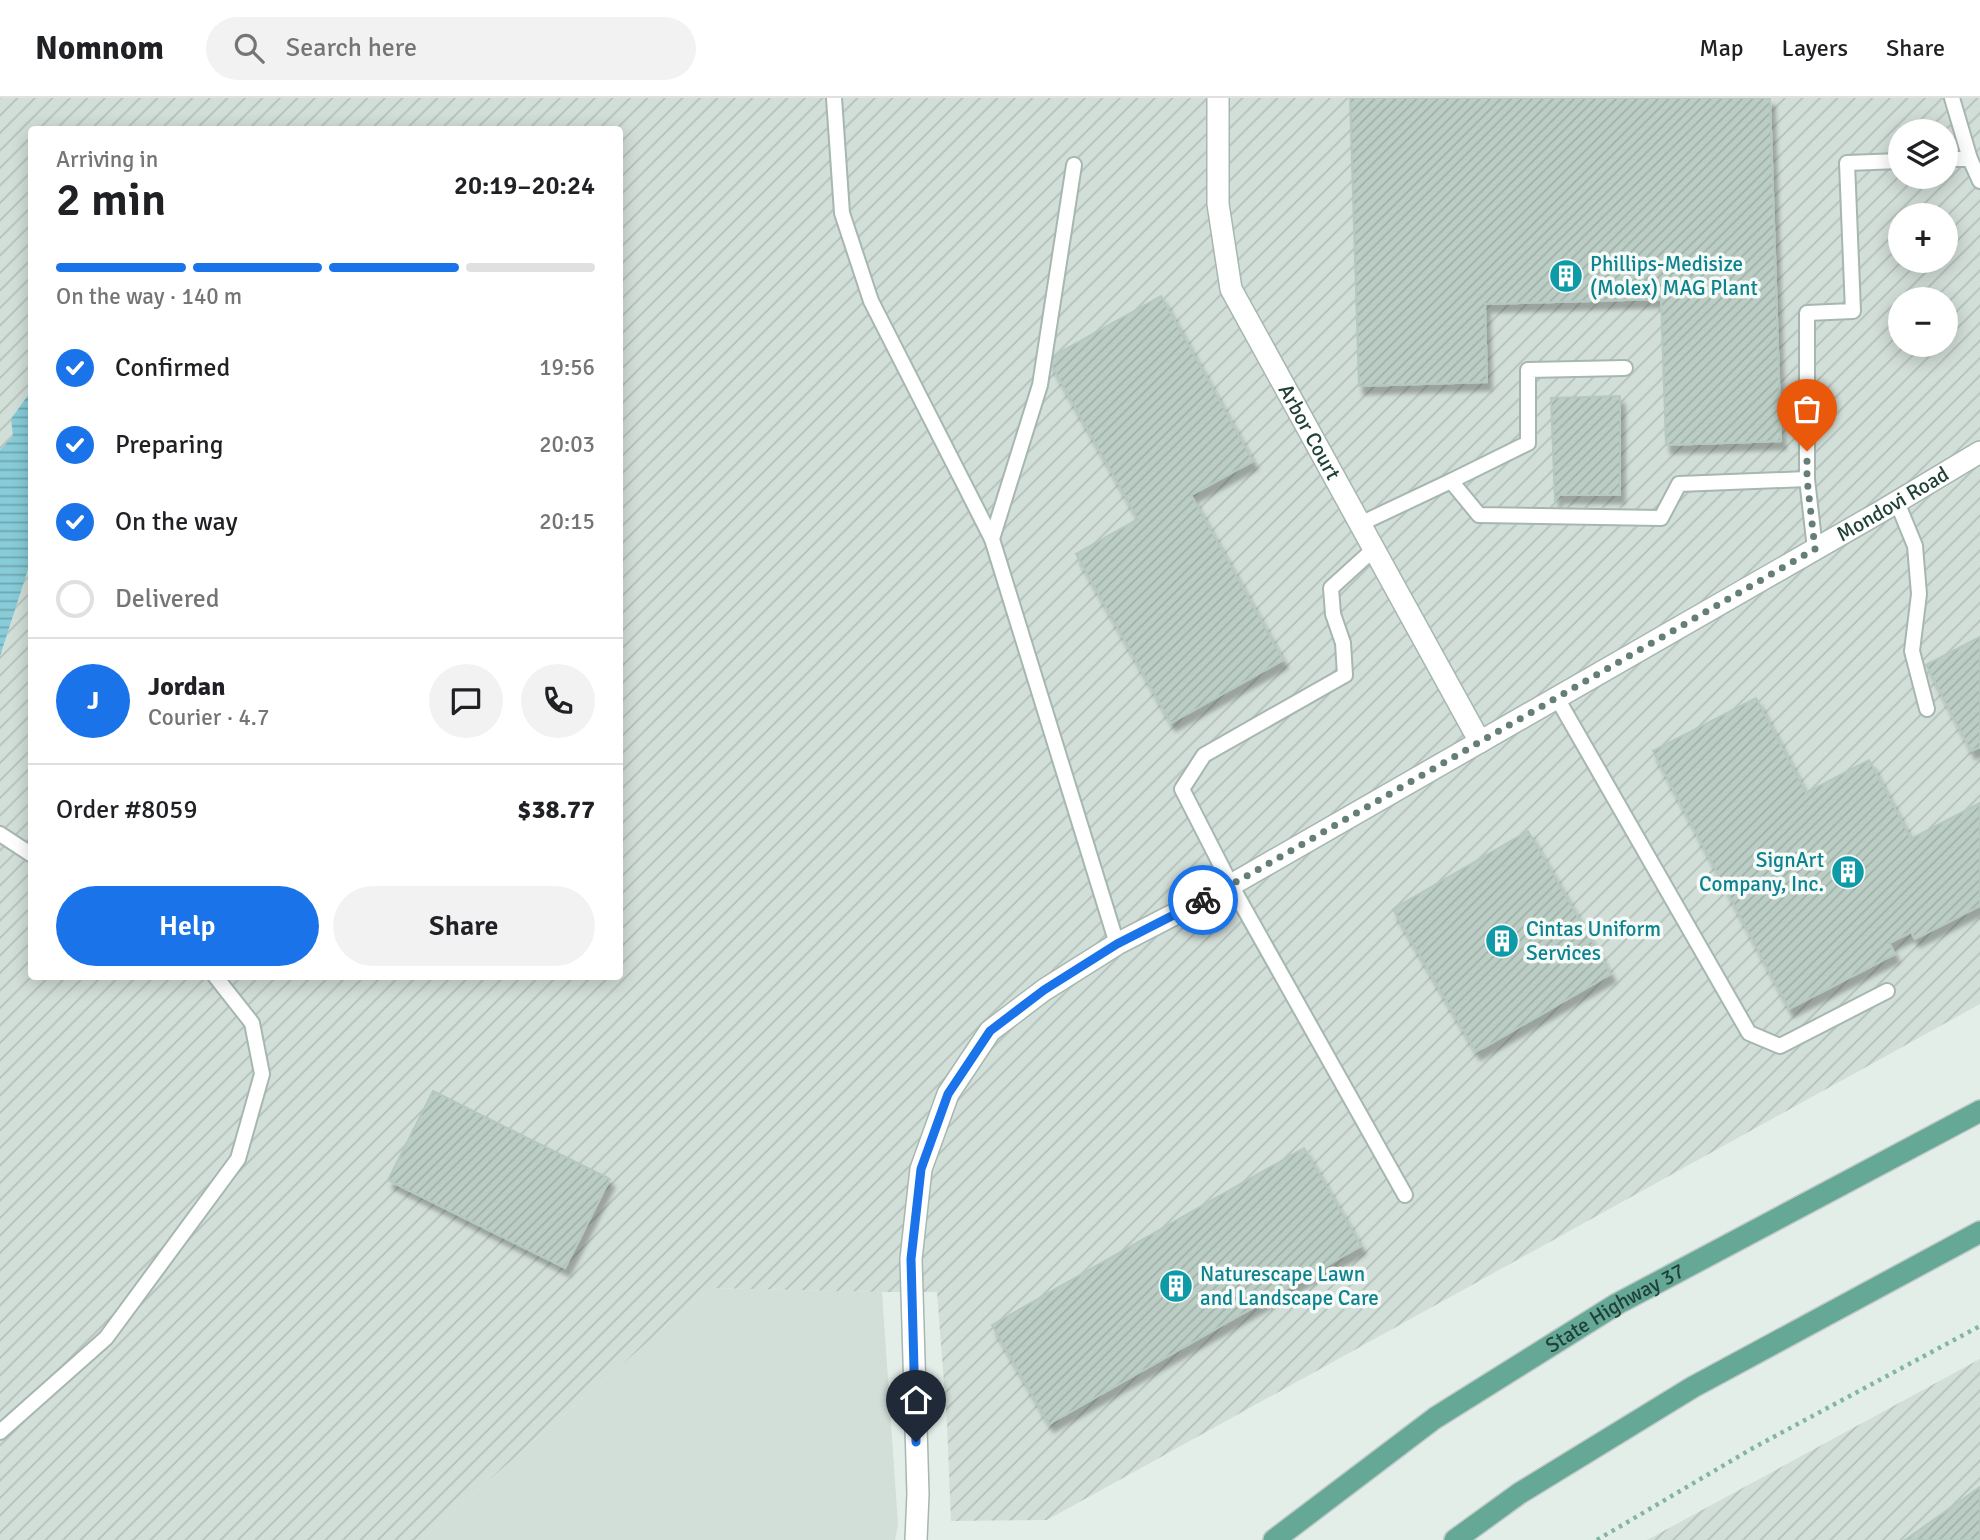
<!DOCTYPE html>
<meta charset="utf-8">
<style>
:root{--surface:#fff;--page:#f2f2f2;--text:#202124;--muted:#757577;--line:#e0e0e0;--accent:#1a73e8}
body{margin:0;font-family:Signika,sans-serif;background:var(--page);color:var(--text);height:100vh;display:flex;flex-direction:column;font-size:26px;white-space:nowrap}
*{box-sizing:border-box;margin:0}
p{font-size:23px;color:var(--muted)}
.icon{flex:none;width:38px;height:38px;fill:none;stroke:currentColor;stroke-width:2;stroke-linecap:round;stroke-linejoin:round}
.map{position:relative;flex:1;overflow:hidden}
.sheet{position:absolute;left:28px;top:28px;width:595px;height:854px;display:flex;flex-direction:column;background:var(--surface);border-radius:7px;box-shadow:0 4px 18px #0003}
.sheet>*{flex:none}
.tools{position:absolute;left:1888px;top:21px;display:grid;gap:14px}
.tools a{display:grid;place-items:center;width:70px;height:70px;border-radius:50%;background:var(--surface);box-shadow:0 4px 18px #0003;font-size:35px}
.pin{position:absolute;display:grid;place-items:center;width:60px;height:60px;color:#fff;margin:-72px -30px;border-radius:50% 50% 50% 0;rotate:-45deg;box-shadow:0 0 7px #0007}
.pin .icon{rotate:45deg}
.courier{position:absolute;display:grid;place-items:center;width:70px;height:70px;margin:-35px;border:5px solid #1a73e8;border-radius:50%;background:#fff;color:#222;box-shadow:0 2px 9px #0007}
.headline em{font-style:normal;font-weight:600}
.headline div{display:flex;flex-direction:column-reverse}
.headline{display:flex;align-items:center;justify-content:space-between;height:119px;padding:0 28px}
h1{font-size:46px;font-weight:600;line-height:52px}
.bar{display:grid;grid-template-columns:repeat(4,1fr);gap:10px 7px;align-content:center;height:84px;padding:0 28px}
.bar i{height:9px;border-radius:5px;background:var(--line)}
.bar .active{background:var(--accent)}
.bar p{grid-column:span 4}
.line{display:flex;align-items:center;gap:18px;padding:0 28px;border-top:2px solid var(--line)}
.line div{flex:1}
.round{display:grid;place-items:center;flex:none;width:74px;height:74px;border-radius:37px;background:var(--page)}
ol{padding:0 28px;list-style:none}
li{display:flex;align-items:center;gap:21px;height:77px}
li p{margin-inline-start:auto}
li .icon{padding:7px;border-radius:50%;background:var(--accent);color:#fff;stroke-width:4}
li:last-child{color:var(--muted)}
li i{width:38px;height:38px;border:4px solid var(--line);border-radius:50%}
.button{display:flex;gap:14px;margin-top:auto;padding:14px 28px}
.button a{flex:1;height:80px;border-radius:42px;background:var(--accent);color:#fff;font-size:28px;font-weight:600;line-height:80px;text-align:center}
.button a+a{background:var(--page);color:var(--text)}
header{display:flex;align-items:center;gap:42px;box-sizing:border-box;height:98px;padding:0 35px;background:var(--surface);border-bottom:2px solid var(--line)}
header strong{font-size:33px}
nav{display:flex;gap:38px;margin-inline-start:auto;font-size:24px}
.search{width:490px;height:63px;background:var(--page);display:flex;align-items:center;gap:18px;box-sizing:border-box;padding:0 24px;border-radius:38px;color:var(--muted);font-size:26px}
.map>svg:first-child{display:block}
.built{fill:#d2ded8}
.industrial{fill:url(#industrial-furrows);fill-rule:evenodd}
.water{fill:url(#water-rules)}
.building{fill:url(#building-hatch);stroke:#b5c9c0;stroke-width:2;filter:url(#shadow)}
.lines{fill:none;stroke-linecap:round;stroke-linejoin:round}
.service-casing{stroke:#a6b7b1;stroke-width:18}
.minor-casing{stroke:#a6b7b1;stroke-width:24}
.primary-casing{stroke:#c1cac8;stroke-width:24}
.path{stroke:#81b5a4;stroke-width:4.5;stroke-dasharray:3.5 5;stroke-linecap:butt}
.service{stroke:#fff;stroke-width:14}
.minor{stroke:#fff;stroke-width:21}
.primary{stroke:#64a895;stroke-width:21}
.done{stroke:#657e77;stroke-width:7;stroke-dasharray:0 12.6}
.route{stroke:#1a73e8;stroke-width:9}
.labels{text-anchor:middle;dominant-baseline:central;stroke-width:7;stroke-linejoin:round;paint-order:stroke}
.culture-label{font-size:21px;fill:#0d838f;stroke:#f5faf7;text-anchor:start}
.street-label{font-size:21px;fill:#214239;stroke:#f5faf7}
</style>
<header>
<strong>Nomnom</strong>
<div class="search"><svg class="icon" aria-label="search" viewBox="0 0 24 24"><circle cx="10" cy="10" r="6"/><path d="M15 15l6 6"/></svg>Search here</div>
<nav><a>Map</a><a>Layers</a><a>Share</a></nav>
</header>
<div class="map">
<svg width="1980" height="1442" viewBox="0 0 1980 1442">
<defs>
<pattern id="industrial-furrows" width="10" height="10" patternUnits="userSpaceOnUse" patternTransform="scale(1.75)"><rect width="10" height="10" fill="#d2ded8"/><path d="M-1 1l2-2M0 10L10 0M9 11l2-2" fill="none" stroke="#b4c0ba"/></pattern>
<pattern id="water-rules" width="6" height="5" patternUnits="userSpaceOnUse" patternTransform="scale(1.75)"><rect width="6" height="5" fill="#87ccd8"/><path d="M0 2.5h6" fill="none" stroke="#6ea7b0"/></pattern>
<pattern id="building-hatch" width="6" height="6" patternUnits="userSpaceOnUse" patternTransform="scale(1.75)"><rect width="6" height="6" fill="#bbcdc5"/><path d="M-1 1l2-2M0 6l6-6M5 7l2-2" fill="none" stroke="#a0b1aa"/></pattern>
<filter id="shadow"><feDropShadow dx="4.5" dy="8" stdDeviation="2" flood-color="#0004"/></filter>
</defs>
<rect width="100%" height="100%" fill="#e4eee9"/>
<!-- built -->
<path class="built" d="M710,1190L882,1194L898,1427L895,1442H420Z"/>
<!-- industrial -->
<g class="industrial">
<path d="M0,0H1980V906L1047,1422L951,1423L947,1325L937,1194H882L710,1190L420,1442H0ZM32,32H620V878H32ZM1900,33H1946V79H1900ZM1900,117H1946V163H1900ZM1900,201H1946V247H1900Z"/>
<path d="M1980,1261V1442H1647Z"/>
</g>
<!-- water -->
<path class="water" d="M31,293V462L0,558V352L13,338L11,321Z"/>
<!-- building -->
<g class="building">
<path d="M1350,0H1770L1781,343L1666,347L1661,201L1485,206L1487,284L1359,288Z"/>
<path d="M1161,198L1253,363L1191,397L1283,562L1171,625L1076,456L1138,421L1048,261Z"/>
<path d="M1620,298V397H1559L1555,402L1551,300Z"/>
<path d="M1980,539V649L1971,653L1926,567Z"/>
<path d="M1756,600L1806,695L1869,662L1911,741L1980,705V808L1915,841L1911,834L1889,845L1895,856L1789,911L1653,653Z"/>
<path d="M1528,733L1611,876L1476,954L1393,811Z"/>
<path d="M433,993L610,1081L565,1170L388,1082Z"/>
<path d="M1304,1050L1361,1148L1049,1326L992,1227Z"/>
<path d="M1980,1389V1442H1905Z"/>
</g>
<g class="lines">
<!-- service casing -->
<g class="service-casing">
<g id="service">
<path d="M834,0L842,115L871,203L992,441"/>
<path d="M1952,0L1970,61L1980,83"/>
<path d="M1946,61H1970"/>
<path d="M1074,67L1040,287L992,441L1117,846"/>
<path d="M1451,383L1528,345V272L1625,270"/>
<path d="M1897,404L1915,448L1919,496L1912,553L1927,611"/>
<path d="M1360,426L1451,383L1479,417L1661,420L1679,386L1807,381"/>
<path d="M1374,451L1331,490L1333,516L1343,545L1345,577L1204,657L1182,691L1231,787L1405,1097"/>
<path d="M1815,451L1807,381V215L1853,213L1847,65L1900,63"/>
<path d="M1557,600L1749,935L1780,948L1887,893"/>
<path d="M0,736L32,757"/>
<path d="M0,1334L106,1240L238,1061L262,976L252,925L215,878"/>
</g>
</g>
<!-- minor casing -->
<g class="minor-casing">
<g id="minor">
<path id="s1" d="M1218,0V106L1231,191L1480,644"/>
<path id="s2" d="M916,1442L918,1396L911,1161L921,1071L948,996L990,933L1044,892L1117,846L1231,787L1880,414L1980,354"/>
</g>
</g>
<!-- primary casing -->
<g class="primary-casing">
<g id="primary">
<path id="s3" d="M1274,1442L1435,1320L1617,1206L1980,1013"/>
<path d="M1455,1442L1520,1395L1693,1289L1980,1134"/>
</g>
</g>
<!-- path -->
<path class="path" d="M1597,1442L1753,1350L1980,1228"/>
<!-- service -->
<use href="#service" class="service"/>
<!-- minor -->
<use href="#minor" class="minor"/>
<!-- primary -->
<use href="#primary" class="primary"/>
</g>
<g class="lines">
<!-- done -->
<path class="done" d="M1203,802L1254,774L1815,451L1807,381V353"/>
<!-- route -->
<path class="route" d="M916,1344L911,1161L921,1071L948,996L990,933L1044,892L1117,846L1203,802"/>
</g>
<!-- icons -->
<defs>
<g id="building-disc" transform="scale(1.75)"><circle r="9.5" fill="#0f9aa8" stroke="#f5faf7"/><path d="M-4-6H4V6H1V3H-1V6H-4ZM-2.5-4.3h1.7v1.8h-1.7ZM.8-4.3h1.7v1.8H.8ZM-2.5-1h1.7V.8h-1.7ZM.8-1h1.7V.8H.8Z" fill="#fff"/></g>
</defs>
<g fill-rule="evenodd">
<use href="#building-disc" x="1566" y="178"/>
<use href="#building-disc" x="1848" y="774"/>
<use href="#building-disc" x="1502" y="843"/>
<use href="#building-disc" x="1176" y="1188"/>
</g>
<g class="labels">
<!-- culture labels -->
<g class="culture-label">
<text x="1590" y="166">Phillips-Medisize<tspan x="1590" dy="24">(Molex) MAG Plant</tspan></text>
<text x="1824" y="762" text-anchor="end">SignArt<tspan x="1824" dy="24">Company, Inc.</tspan></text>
<text x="1526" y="831">Cintas Uniform<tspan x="1526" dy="24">Services</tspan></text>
<text x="1200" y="1176">Naturescape Lawn<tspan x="1200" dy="24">and Landscape Care</tspan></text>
</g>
<!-- street labels -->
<g class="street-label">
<text stroke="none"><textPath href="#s1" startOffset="355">Arbor Court</textPath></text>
<text stroke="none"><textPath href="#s2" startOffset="1573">Mondovi Road</textPath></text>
<text stroke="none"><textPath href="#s3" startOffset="413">State Highway 37</textPath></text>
</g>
</g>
</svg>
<div class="tools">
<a><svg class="icon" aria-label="layers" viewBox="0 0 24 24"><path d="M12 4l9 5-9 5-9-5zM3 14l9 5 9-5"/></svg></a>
<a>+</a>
<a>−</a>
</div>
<div class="pin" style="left:1807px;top:353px;background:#ea580c"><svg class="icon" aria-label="bag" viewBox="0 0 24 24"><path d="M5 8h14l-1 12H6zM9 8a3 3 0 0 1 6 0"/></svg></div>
<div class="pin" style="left:916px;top:1344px;background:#1f2937"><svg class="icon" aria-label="home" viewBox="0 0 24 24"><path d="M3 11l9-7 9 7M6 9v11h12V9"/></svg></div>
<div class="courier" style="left:1203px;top:802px"><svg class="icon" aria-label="bike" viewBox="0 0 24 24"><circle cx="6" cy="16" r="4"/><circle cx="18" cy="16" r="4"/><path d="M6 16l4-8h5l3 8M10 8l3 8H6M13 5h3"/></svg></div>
<section class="sheet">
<div class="headline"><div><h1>2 min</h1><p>Arriving in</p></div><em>20:19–20:24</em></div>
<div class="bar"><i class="active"></i><i class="active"></i><i class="active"></i><i></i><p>On the way · 140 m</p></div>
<ol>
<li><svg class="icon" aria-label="check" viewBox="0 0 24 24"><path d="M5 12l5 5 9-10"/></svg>Confirmed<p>19:56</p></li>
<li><svg class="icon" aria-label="check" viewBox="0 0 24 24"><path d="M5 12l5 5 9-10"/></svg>Preparing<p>20:03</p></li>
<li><svg class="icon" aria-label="check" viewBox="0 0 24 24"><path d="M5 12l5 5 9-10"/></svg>On the way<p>20:15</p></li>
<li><i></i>Delivered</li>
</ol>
<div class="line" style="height:126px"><b class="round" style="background:var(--accent);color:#fff">J</b><div><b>Jordan</b><p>Courier · 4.7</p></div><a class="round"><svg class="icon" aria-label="chat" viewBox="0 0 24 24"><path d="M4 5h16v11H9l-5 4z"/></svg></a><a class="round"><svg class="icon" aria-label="phone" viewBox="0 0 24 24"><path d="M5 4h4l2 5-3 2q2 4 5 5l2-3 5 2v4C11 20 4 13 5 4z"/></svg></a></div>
<div class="line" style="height:91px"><div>Order #8059</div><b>$38.77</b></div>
<div class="button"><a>Help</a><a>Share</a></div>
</section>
</div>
